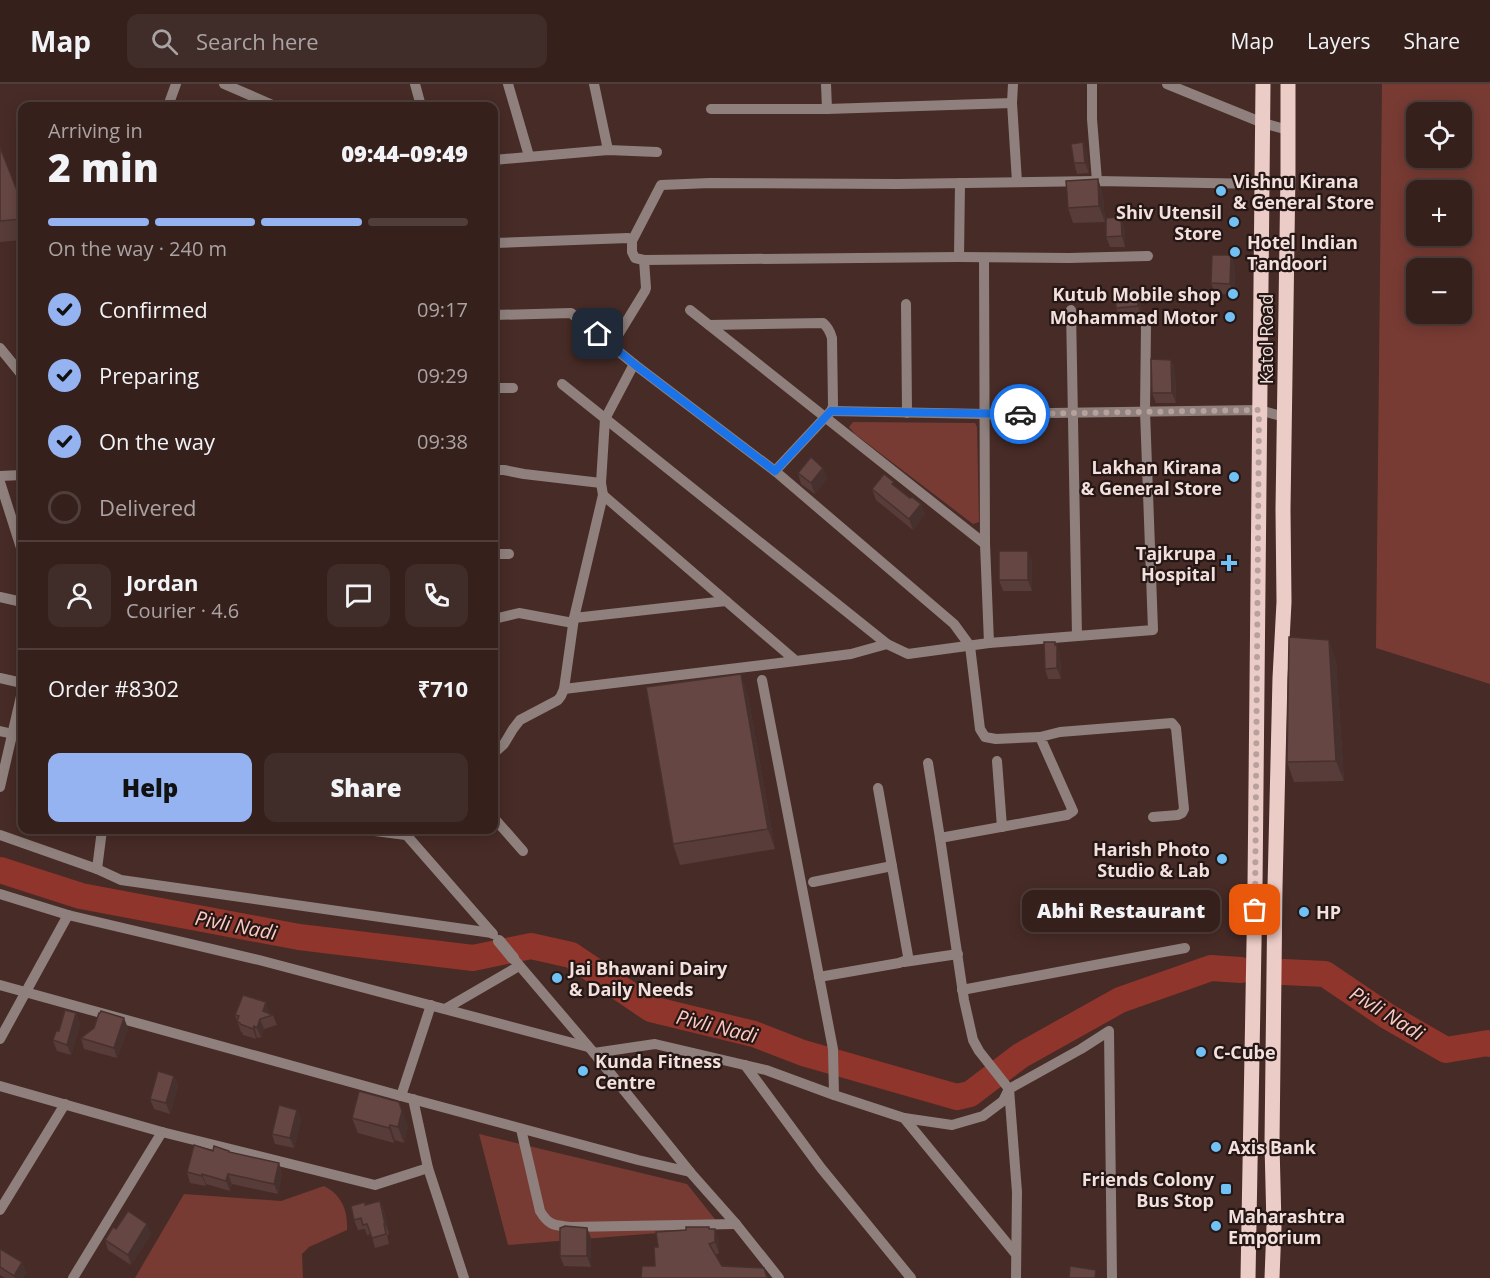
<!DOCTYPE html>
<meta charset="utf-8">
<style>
:root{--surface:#35201c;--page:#402d29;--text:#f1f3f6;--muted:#aaa3a3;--line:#4f3e3b;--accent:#95b2f1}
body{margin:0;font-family:"Open Sans",sans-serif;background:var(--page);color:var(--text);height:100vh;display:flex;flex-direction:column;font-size:22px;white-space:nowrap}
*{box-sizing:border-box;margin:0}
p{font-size:20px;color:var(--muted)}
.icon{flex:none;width:33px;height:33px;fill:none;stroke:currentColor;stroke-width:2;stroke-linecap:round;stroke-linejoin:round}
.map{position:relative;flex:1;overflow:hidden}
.drawer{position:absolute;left:18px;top:18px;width:480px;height:732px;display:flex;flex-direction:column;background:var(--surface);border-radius:12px;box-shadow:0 3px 15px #0003,0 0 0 2px var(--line)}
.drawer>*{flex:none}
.fabs{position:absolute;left:1406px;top:18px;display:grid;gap:12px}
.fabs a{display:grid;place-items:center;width:66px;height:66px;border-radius:12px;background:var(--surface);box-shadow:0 3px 15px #0003,0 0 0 2px var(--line);font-size:30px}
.pin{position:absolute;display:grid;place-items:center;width:51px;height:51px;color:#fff;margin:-26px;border-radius:12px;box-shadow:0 3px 9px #0006}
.courier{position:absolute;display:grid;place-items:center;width:60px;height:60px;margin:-30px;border:4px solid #1a73e8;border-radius:50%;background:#fff;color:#222;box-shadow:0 2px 8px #0007}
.bubble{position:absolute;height:42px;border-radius:12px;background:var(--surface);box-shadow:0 3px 15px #0003,0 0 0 2px var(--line);font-size:20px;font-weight:800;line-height:42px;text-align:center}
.overview em{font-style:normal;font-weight:800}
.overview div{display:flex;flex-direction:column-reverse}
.overview{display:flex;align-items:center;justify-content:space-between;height:102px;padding:0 30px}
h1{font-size:39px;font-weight:800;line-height:45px}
.bar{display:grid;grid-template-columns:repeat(4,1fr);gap:9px 6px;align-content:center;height:72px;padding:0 30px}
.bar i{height:8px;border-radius:4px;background:var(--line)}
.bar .active{background:var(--accent)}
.bar p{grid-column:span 4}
.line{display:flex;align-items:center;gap:15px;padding:0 30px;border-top:2px solid var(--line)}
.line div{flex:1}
.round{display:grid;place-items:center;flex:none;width:63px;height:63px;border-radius:12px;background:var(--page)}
ol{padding:0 30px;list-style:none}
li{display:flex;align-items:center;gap:18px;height:66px}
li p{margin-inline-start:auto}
li .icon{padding:6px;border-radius:50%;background:var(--accent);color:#111;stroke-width:4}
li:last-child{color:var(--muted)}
li i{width:33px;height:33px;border:3px solid var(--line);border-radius:50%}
.button{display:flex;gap:12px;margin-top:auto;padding:12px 30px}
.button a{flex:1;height:69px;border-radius:12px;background:var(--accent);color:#111;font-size:24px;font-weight:800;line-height:69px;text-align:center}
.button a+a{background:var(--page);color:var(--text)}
header{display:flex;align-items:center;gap:36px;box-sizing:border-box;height:84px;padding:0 30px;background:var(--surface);border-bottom:2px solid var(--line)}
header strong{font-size:28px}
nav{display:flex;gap:33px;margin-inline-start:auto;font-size:21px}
.search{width:420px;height:54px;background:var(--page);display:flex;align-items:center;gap:15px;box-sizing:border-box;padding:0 21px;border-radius:12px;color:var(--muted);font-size:22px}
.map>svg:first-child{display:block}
.green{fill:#773b33;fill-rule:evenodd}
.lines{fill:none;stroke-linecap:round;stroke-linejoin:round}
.river{stroke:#90352c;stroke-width:26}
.minor{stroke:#8f807d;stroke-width:10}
.tertiary{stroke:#8f807d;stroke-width:12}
.primary{stroke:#ecccc7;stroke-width:15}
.wall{fill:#573c39}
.shaded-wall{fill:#47312e}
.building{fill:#654642;stroke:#47312e;stroke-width:1.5}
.done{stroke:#b7a19c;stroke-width:6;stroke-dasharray:0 10.8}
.route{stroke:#1a73e8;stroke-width:8}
.poi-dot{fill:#72c1f5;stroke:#241715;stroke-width:2}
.labels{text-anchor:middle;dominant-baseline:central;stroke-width:4.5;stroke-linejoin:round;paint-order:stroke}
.poi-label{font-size:18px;font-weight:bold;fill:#f3e0dc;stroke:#241715;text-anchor:start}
.street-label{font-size:18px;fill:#f3e0dc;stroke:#241715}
.water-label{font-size:20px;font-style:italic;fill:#fec9c1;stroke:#241715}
</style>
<header>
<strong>Map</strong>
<div class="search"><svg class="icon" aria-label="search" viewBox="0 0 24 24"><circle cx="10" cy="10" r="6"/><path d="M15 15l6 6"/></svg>Search here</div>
<nav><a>Map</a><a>Layers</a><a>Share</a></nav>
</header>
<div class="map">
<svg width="1490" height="1194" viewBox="0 0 1490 1194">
<rect width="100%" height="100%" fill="#472b26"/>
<!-- green -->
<g class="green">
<path d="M1382,0H1490V600L1376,564ZM1461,28V74H1416V28ZM1461,106V152H1416V106ZM1416,184H1461V230H1416Z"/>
<path d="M853,338L975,339L977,343L979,438L973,440L855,350L849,343Z"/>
<path d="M479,1050L687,1100L722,1144L508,1161Z"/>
<path d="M324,1102C342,1111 348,1127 347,1146L309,1163L302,1170L303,1194H135L184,1110L281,1117Z"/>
</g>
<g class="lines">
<!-- river -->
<g class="river">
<path d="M0,786L81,812L299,853L473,874L531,862L571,871L651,925L754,950L803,969L957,1013L970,1010L1020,972L1120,916L1211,884L1241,886"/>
<path d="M1284,888L1325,890L1387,932L1446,966L1488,959L1490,960"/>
</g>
<!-- minor -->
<g class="minor">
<path d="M224,0L275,22"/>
<path d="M415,0L421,22"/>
<path d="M508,0L529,72"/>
<path d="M594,0L608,66"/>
<path d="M826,0L827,25"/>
<path d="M1013,0L1012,19L1017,98"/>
<path d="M1092,0V35L1097,97"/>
<path d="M1167,0L1263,39L1288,46"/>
<path d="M168,22L176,0"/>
<path d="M711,25H827L1012,19"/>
<path d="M494,76L608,66L657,68"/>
<path d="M632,157L661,101L710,99L897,100L1097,97L1262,100"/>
<path d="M494,159L628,154L632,157V168L635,174L644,176L959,173L1069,174L1148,172"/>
<path d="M959,173L960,99"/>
<path d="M984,174L985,460L989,559"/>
<path d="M906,220L907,329"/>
<path d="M690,226L985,460"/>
<path d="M1071,226L1077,552"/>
<path d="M494,231L571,229L634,280L605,335L601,399L603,411L574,534L726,517L796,577L851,570L887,560"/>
<path d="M612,261L645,207L646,204L644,176"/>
<path d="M0,264L22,291"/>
<path d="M634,280L775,387L831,327L833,322L832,254C830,247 828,243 823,239L709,241"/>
<path d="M562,300L887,560L908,570L989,559L1153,546L1145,327L1146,241"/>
<path d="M494,304H513"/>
<path d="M831,327L985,330L1259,326L1285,333"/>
<path d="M494,386H504L524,390L601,399"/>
<path d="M775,387L954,540L970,562L980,645L985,653L996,655L1040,653"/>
<path d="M0,392L22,391"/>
<path d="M0,398L22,467"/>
<path d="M603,411L726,517"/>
<path d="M494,470H509"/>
<path d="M0,513L22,518"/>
<path d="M494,535L519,529L573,539"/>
<path d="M0,594L22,599"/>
<path d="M762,596L833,965L834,1011"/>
<path d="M564,605L796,577"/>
<path d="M0,647L13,650"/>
<path d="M494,669L504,660L513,645L520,636L558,616L561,612L564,605L574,534"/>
<path d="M997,677L1002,743"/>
<path d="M928,679L940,754"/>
<path d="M0,703L22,608"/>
<path d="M494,734L523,767"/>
<path d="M102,746L97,785L121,796L492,849"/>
<path d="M367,746L406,751"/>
<path d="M402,746L493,850"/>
<path d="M0,751L97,785"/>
<path d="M813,798L892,782"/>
<path d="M0,810L68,831L259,876L588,963"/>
<path d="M513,874L594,969L690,1088"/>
<path d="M904,878L958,870"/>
<path d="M819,893L899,879L907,876L908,872L878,704"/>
<path d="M0,901L401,1012L638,1076L690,1088L736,1140L779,1194"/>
<path d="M962,906L1185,864"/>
<path d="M445,925L519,882"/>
<path d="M0,955L68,831"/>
<path d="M594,969L655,960L766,986L834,1011L904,1034L1015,1169"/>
<path d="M745,981L821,1084L911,1194"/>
<path d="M0,1002L162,1048L375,1101L428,1084"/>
<path d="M401,1012L431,921"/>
<path d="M413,1015L428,1084L464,1194"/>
<path d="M904,1034L952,1041L983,1032L1003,1017L1009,1005L1081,965L1109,947L1112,1194"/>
<path d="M521,1045L540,1127C549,1142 554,1141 570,1143L736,1140"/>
<path d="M0,1126L65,1020"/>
<path d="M73,1194L162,1048"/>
<path d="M1016,1194L1017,1108L1009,1005L979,967L973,956L964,916L940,754L1067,731L1073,727L1040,653L1060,648L1172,639L1176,644L1184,725L1182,729L1178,731L1153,733"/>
</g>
<!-- tertiary -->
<path class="tertiary" d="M499,857L513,874"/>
<!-- primary -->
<g class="primary">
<path d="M1248,1194L1255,803L1263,0"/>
<path d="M1272,1194L1274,1142L1272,1060L1275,803L1280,594L1284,518L1283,426L1288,88V0"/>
</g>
</g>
<!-- wall -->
<g class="wall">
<path d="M1083,58L1087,69L1089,89L1077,90L1074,79Z"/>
<path d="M0,63L22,119V156L0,158Z"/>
<path d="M1098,95L1103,111L1105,138L1073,139L1068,124Z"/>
<path d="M1125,144V163H1110L1106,153Z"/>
<path d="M1235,182L1234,210H1215L1211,199Z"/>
<path d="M1136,204L1140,215L1141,233L1120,234L1116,224Z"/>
<path d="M1171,276L1175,286L1176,319H1156L1152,309Z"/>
<path d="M823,384L827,394L815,410L801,400L798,389Z"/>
<path d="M895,402L910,414L925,430L913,446L876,416L872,405Z"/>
<path d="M1032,477V507H1003L999,496Z"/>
<path d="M1055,558L1060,571L1061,595H1048L1045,585Z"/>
<path d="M1336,576L1344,697L1294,698L1287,678Z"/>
<path d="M748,611L775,765L680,781L673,760Z"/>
<path d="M269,928V929L273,931L277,941L264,945L261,954L257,953L256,955L243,951L242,948H241L235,931Z"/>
<path d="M76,929L80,940L71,971L57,967L53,957Z"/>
<path d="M128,944L117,974L84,965L81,954Z"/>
<path d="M174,992L178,1002L170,1030L154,1025L150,1015Z"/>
<path d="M297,1026L301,1036L294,1064L275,1060L272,1050Z"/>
<path d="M352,1034L408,1042L404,1059L395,1056L394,1059L358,1049Z"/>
<path d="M213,1067L230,1069L282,1089L278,1110L232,1100L230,1107L206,1100V1102L190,1099L187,1088Z"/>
<path d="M380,1117L384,1127L389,1150L387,1151L389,1160L375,1164L371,1150L367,1151L365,1145L358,1146L354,1136L366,1121Z"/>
<path d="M587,1144L591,1154V1183L564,1182L560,1172Z"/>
<path d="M116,1145L151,1150L131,1181L108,1166L105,1156Z"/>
<path d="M709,1145L719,1156V1169L715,1171L722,1182L764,1184L768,1194H641L655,1182L658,1163Z"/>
<path d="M0,1165L22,1178L26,1189L23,1194H5L0,1191Z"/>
</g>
<!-- shaded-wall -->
<g class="shaded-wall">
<path d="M1083,58L1087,69L1089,89L1085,79Z"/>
<path d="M1098,95L1103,111L1105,138L1099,122Z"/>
<path d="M1121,133L1125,144V163L1122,152Z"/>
<path d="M1231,171L1235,182L1234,210L1230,200Z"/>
<path d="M1136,204L1140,215L1141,233L1138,222Z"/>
<path d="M1171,276L1175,286L1176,319L1172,309Z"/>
<path d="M823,384L827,394L815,410L811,399Z"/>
<path d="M921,420L925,430L913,446L909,435Z"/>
<path d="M1028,467L1032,477V507L1028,496Z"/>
<path d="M1329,556L1336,576L1344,697L1336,677Z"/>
<path d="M1055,558L1060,571L1061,595L1057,584Z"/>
<path d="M741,590L748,611L775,765L768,745Z"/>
<path d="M266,918L269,928L268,932L263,927Z"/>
<path d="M76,929L80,940L71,971L67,961Z"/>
<path d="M124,934L128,944L117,974L114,964Z"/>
<path d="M260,935L264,945L261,954L257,944Z"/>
<path d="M254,942L257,953L256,955L253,945Z"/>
<path d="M174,992L178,1002L170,1030L166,1019Z"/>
<path d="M297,1026L301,1036L294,1064L290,1054Z"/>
<path d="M402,1027L408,1042L404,1059L398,1043Z"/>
<path d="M390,1041L395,1056L394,1059L389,1044Z"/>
<path d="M279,1079L282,1089L278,1110L274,1100Z"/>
<path d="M202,1090L206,1100V1102L202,1092Z"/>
<path d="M228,1090L232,1100L230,1107L226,1097Z"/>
<path d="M380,1117L384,1127L389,1150L385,1140Z"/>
<path d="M147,1140L151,1150L131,1181L128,1171Z"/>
<path d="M587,1144L591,1154V1183L587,1172Z"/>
<path d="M715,1145L719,1156V1169L715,1158Z"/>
<path d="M22,1178L26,1189L23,1194H15L14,1192Z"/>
</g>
<!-- building -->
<g class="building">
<path d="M1083,58L1085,79H1074L1071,60Z"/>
<path d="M0,63L22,119V135L0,137Z"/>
<path d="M1098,95L1099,122L1068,124L1066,97Z"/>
<path d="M1121,133L1122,152L1106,153V134Z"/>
<path d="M1212,171H1231L1230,200L1211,199Z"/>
<path d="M1136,204L1138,222L1116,224L1115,205Z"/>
<path d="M1151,275L1171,276L1172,309H1152Z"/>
<path d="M811,373L823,384L811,399L798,389Z"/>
<path d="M884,390L894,398L892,400L910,414L912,413L921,420L909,435L872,405Z"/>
<rect x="999" y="467" width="29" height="29"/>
<path d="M1289,553L1329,556L1336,677L1287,678Z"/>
<path d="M1044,558H1055V561L1057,560V584L1045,585Z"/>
<path d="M741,590L768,745L673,760L646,603Z"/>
<path d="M243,911L266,918L263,927L273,931L260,935L257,944L254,942L253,945L240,940V939L237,937L239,932L235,931Z"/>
<path d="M65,926L76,929L67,961L53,956L56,947H59Z"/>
<path d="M101,927L124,934L114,964L81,954L94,944L99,929H100Z"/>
<path d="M158,987L174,992L166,1019L150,1015Z"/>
<path d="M359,1007L399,1018L402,1027L398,1043L390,1041L389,1044L352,1034Z"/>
<path d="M279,1021L297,1026L290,1054L272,1050Z"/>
<path d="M194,1061L213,1067L214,1062L229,1067V1068L279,1079L274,1100L228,1090L226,1097L202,1090V1092L187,1088Z"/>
<path d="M380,1117L385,1140H384L386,1150L372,1154L367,1140L363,1141L361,1134L354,1136L351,1122L365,1118V1121Z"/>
<path d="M128,1127L147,1140L128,1171L105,1156L113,1143L116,1145Z"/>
<path d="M565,1142L587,1144V1172H560V1144Z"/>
<path d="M686,1143H709V1145H715V1158L709,1160L722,1182L764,1184L767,1194H641L642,1182H655L654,1163H658L656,1148L686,1146Z"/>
<path d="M0,1165L22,1178L14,1192L0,1183Z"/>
<path d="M1070,1182L1096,1186L1095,1194H1069Z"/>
</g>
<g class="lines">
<!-- done -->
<path class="done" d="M1020,330L1259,326L1255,826"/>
<!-- route -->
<path class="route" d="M598,250L634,280L775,387L831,327L1020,330"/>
</g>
<!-- markers -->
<g class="poi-dot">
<circle cx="1221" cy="107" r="6"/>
<circle cx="1234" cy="138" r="6"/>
<circle cx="1235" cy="168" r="6"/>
<circle cx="1233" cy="210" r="6"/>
<circle cx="1230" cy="233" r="6"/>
<circle cx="1234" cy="393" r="6"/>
<path d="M1226 470h6v6h6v6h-6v6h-6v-6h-6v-6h6z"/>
<circle cx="1222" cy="775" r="6"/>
<circle cx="1304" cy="828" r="6"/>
<circle cx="557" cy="894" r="6"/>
<circle cx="1201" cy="968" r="6"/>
<circle cx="583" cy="987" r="6"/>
<circle cx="1216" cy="1063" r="6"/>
<rect x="1220" y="1099" width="12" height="12" rx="3"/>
<circle cx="1216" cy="1142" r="6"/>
</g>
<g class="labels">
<!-- poi labels -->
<g class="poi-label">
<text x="1233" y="97">Vishnu Kirana<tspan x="1233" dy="21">&amp; General Store</tspan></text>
<text x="1222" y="128" text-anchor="end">Shiv Utensil<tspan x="1222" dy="21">Store</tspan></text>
<text x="1247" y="158">Hotel Indian<tspan x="1247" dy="21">Tandoori</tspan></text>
<text x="1221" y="210" text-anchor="end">Kutub Mobile shop</text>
<text x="1218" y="233" text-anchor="end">Mohammad Motor</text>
<text x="1222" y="383" text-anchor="end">Lakhan Kirana<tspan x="1222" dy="21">&amp; General Store</tspan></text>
<text x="1216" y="469" text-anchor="end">Tajkrupa<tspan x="1216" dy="21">Hospital</tspan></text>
<text x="1210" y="765" text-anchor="end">Harish Photo<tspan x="1210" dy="21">Studio &amp; Lab</tspan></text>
<text x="1316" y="828">HP</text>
<text x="569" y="884">Jai Bhawani Dairy<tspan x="569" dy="21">&amp; Daily Needs</tspan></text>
<text x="1213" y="968">C-Cube</text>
<text x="595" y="977">Kunda Fitness<tspan x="595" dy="21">Centre</tspan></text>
<text x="1228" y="1063">Axis Bank</text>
<text x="1214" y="1095" text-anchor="end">Friends Colony<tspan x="1214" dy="21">Bus Stop</tspan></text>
<text x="1228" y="1132">Maharashtra<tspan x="1228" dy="21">Emporium</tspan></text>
</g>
<!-- street labels -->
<g class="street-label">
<text transform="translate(1266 255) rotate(-90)">Katol Road</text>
</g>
<!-- water labels -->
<g class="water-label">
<text transform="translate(236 841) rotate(11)">Pivli Nadi</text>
<text transform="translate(1387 929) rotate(32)">Pivli Nadi</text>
<text transform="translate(717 942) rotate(14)">Pivli Nadi</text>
</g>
</g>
</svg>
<div class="fabs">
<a><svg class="icon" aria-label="locate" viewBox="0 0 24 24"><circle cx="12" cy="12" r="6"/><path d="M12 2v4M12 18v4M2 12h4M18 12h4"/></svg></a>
<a>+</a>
<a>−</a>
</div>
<div class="pin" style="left:1255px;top:826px;background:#ea580c"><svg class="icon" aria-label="bag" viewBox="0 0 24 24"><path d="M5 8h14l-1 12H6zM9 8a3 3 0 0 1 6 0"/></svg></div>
<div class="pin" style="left:598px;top:250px;background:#1f2937"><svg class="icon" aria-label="home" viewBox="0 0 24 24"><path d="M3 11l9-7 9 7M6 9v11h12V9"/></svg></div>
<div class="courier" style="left:1020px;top:330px"><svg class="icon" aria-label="car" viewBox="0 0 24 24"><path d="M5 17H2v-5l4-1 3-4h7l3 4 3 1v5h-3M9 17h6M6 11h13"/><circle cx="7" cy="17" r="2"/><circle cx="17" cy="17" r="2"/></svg></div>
<div class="bubble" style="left:1022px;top:806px;width:198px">Abhi Restaurant</div>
<section class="drawer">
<div class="overview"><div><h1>2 min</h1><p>Arriving in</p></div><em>09:44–09:49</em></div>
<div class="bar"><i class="active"></i><i class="active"></i><i class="active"></i><i></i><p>On the way · 240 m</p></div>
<ol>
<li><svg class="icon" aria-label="check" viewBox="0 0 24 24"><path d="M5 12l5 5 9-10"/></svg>Confirmed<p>09:17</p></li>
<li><svg class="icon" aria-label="check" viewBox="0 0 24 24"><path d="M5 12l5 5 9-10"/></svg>Preparing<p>09:29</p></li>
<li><svg class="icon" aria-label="check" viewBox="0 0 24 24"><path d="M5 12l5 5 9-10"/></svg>On the way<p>09:38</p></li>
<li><i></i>Delivered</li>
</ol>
<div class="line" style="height:108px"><a class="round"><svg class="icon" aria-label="person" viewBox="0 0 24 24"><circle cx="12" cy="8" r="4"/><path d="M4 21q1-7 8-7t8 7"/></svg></a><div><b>Jordan</b><p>Courier · 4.6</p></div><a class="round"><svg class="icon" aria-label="chat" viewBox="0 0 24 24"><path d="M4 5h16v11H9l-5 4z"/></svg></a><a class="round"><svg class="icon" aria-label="phone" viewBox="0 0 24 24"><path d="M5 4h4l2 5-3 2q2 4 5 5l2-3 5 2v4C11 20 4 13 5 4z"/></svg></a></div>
<div class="line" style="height:78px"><div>Order #8302</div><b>₹710</b></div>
<div class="button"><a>Help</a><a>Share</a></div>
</section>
</div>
